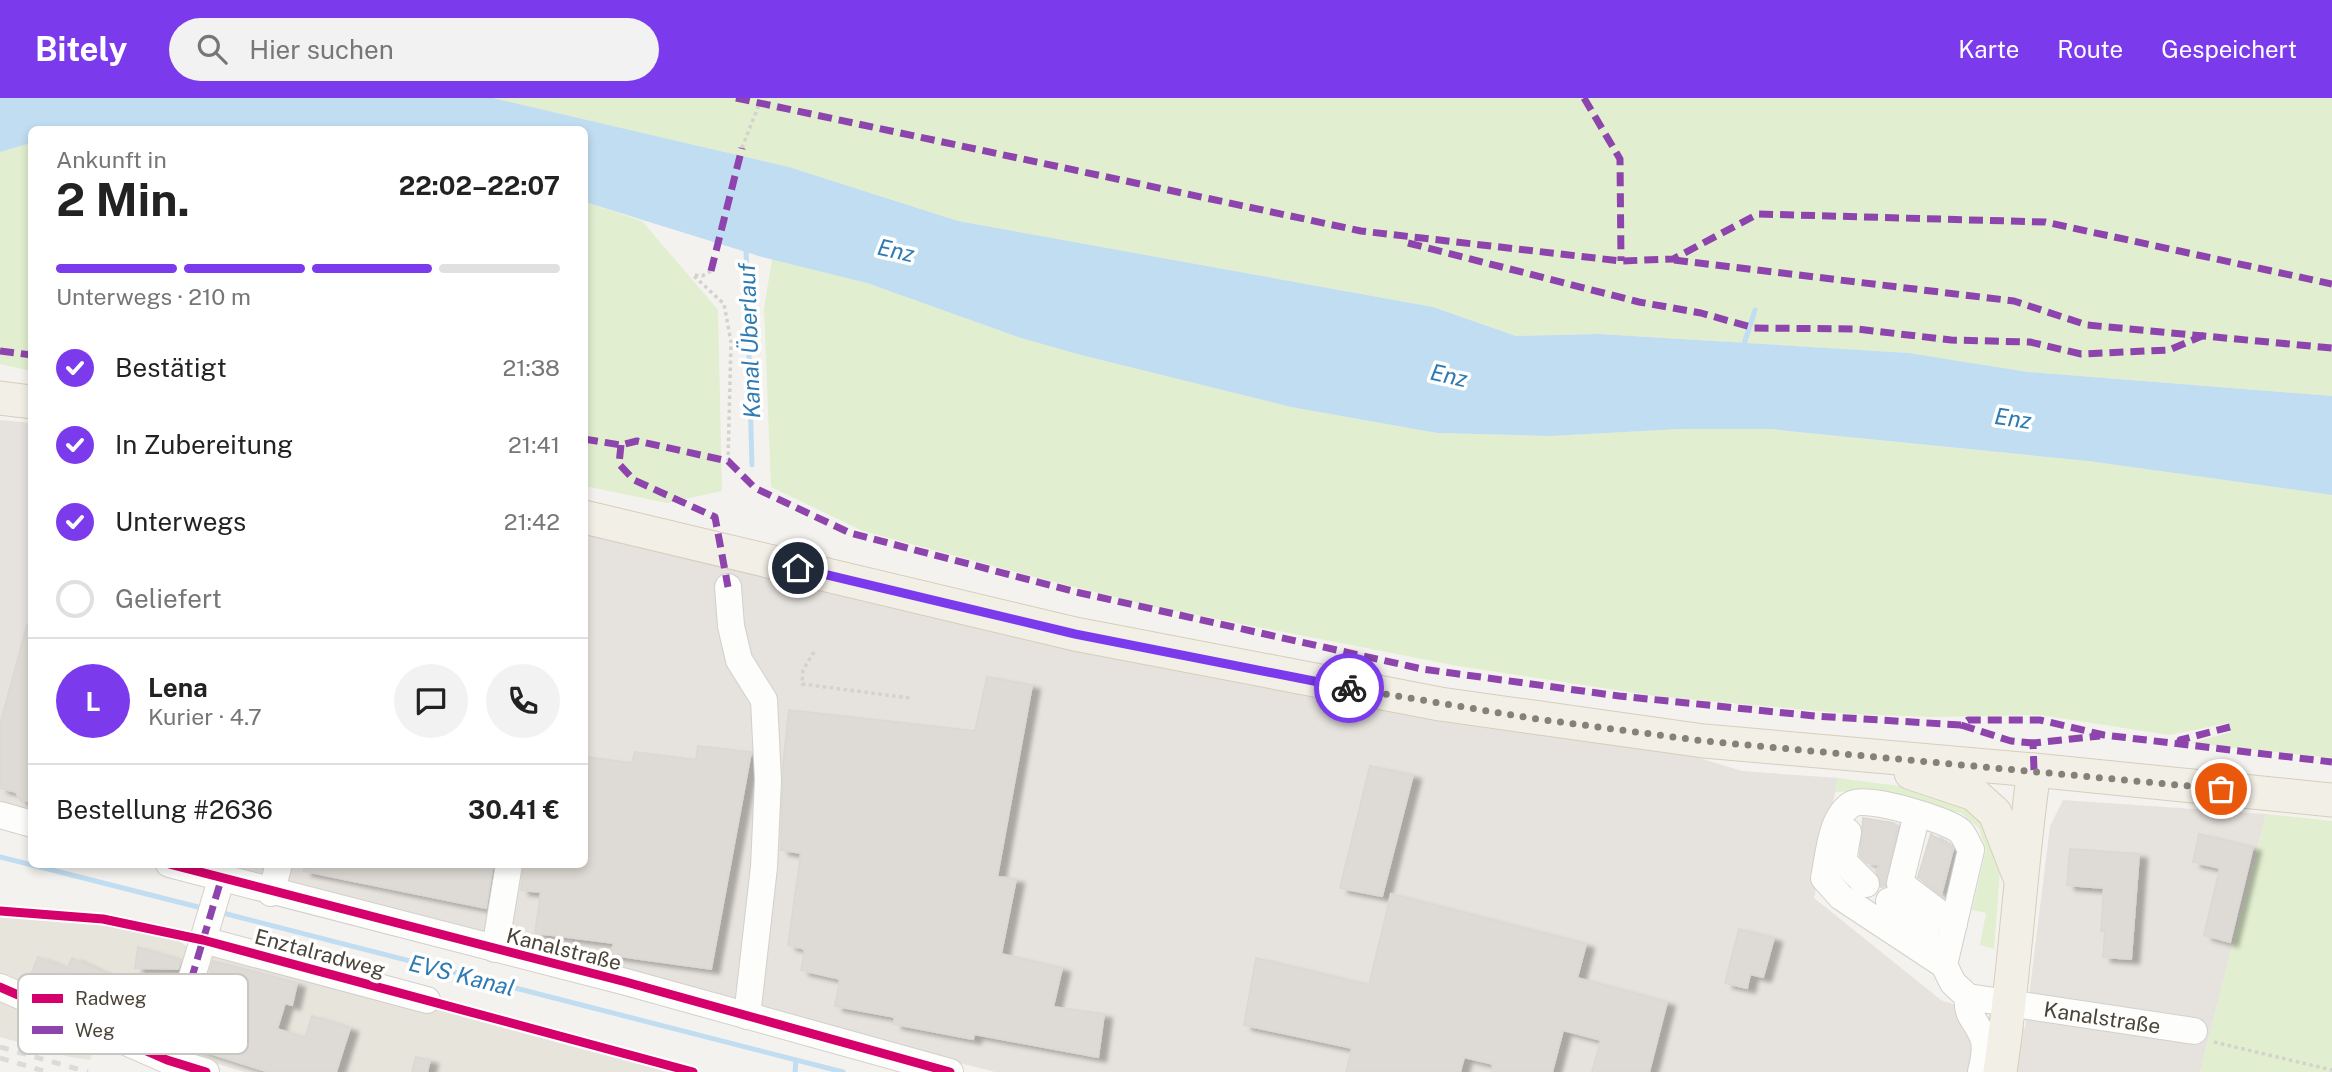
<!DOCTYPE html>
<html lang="de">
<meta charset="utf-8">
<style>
:root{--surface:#fff;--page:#f2f2f2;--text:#222;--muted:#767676;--line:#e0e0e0;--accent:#7c3aed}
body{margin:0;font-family:"Public Sans",sans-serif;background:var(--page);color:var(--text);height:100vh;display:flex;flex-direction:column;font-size:26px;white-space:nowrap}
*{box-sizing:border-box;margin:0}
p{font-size:23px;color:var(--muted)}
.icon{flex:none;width:38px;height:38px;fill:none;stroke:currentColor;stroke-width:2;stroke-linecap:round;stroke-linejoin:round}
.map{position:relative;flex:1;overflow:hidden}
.sheet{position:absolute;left:28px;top:28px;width:560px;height:742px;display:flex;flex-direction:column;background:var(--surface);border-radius:10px;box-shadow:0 4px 10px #0003}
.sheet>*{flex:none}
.pin{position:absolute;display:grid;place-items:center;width:60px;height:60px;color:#fff;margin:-30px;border:4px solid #fff;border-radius:50%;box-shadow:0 2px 7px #0007}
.courier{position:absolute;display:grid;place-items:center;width:70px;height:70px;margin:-35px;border:5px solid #7c3aed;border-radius:50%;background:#fff;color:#222;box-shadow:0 2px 9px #0007}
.overview em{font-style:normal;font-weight:700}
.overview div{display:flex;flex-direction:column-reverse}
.overview{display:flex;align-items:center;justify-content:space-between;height:119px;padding:0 28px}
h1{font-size:46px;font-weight:700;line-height:52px}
.bar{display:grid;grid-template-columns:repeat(4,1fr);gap:10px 7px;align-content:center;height:84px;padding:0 28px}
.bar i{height:9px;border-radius:5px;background:var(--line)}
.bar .on{background:var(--accent)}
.bar p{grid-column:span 4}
.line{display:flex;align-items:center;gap:18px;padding:0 28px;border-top:2px solid var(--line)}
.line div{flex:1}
.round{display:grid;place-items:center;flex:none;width:74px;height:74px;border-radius:37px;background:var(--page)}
ol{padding:0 28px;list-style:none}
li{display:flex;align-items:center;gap:21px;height:77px}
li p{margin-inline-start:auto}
li .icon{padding:7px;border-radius:50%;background:var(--accent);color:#fff;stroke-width:4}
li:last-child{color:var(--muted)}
li i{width:38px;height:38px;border:4px solid var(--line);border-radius:50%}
header{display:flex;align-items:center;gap:42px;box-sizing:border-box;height:98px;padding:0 35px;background:var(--accent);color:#fff}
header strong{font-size:33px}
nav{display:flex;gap:38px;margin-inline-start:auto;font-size:24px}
.search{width:490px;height:63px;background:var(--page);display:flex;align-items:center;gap:18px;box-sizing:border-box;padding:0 24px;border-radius:38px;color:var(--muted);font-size:26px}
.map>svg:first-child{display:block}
.residential{fill:#e7e4dc}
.industrial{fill:#e6e2de}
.green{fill:#e1eecf}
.parking{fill:#e6e3df}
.water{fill:#c0ddf1}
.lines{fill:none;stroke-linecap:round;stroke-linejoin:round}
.stream{stroke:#c0ddf1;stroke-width:5}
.building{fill:#dedbd6;stroke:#dcd9d4;stroke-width:2;filter:url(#shadow)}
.minor-casing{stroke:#d2d0cb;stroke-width:28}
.major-casing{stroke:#d6cebb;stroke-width:35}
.path{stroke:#d3d2cc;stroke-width:3.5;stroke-dasharray:3.5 3.5;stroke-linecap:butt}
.minor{stroke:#fdfdfc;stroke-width:26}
.major{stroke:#f2efe6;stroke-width:33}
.rail{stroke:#dbdbda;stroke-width:5;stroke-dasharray:9 9;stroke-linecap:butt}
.quiet{stroke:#8e44ad;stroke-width:7;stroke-dasharray:14 7;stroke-linecap:butt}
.cycleway-casing{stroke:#fff;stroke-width:13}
.cycleway{stroke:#d6006c;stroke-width:9}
.done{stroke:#868178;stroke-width:7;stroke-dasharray:0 12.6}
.route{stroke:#7c3aed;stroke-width:9}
.labels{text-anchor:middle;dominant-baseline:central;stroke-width:7;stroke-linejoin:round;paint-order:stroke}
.street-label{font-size:21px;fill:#4b4439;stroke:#fff}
.water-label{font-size:23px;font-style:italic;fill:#2e7ab2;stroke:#fff}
.key{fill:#fff;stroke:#c9c7c4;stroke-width:2}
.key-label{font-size:19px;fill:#4b4439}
</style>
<header>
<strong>Bitely</strong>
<div class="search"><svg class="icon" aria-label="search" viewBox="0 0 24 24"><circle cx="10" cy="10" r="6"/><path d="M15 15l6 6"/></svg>Hier suchen</div>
<nav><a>Karte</a><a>Route</a><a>Gespeichert</a></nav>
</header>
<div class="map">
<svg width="2332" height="974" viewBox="0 0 2332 974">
<defs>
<filter id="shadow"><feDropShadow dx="8" dy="4.5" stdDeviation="2" flood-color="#0004"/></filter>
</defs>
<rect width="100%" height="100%" fill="#f4f2ee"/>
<!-- residential -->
<path class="residential" d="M0,817L94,825L180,842L184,847L358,896L361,888L683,974H244L182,955L104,919L90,962L70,959L0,939Z"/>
<!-- industrial -->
<g class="industrial">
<path d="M0,322L31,325V716L0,707Z"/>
<path d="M585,433L1683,655L1742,673L1838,680L1814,800L1941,902L2025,931L2050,728L2063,702L2266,716L2200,974H995L544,859L214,767L584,766Z"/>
</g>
<!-- green -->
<g class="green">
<path d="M493,0H2332V298L2028,274L1909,255L1599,236L1516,238L1433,209L958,123L789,69Z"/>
<path d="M31,45L32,46L31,273L0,266V54Z"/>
<path d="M585,104L642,123L718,212L722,393L667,405L585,388Z"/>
<path d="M772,161L867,185L1021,240L1081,257L1291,309L1437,335L1550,338L1681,331H1769L2088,363L2332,397V660L2191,645L2231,634L2229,625L2169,637L2040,617L1933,619L1852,616L1655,598L1458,568L1151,508L1031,478L863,433L771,389L764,211Z"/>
<path d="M1838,680L1945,694L1985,717L2000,773L1994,851L1980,847L1986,815L1972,812L1986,752L1979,730L1961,715L1858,693L1835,694Z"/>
<path d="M2266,716L2332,723V974H2200Z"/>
</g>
<!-- parking -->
<g class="parking">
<path d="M799,498L808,499L801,557L792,556Z"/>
<path d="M869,507L929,525L915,600L858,593Z"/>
<path d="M1042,558L1293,613L1258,765L1018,719L1029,680L1017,677Z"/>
</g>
<!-- water -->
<path class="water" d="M0,0H493L789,69L958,123L1433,209L1516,238L1599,236L1909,255L2028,274L2332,298V397L2088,363L1769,331H1681L1550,338L1437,335L1291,309L1081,257L1021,240L867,185L762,159L585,104L584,32H32L31,45L0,54Z"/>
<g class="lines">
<!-- stream -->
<g class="stream">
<path d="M746,150L752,367"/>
<path d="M1743,249L1755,212"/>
<path d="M0,759L206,811"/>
<path d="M219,814L843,974"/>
<path d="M795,974L796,962"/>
</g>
</g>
<!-- building -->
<g class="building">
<path d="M27,527L32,528V703H21L16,694L0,690V627Z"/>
<path d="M987,579L1032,587L997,779L1016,781L1001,856L1062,870L1053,909L1104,916L1098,959L974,936L973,941L894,926L895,919L835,908L840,881L801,872L805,851L788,847L801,755L781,752L783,667L789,612L975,633Z"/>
<path d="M698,648L751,654L711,871L611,857L614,845L535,835L541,794L521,792L524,766H584V659L632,665L635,654L696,662Z"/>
<path d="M1370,668L1413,677L1382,798L1340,790Z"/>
<path d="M1863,720L1893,725L1898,729L1885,788L1881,789L1876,773L1880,767L1867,765L1860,758Z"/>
<path d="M1931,736L1953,751L1941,797L1918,779Z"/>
<path d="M2199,736L2253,749L2230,844L2204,837L2220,770L2193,764Z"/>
<path d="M2070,751L2139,756L2131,861L2103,859L2105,833H2101L2104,790L2067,787Z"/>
<path d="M305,766H493L486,810L304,773Z"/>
<path d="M1391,796L1586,846L1577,880L1667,904L1649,974H1592L1601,942L1563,932L1552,974H1492L1493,966L1464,959L1460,974H1346L1352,950L1244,927L1256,860L1369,887Z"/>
<path d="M1739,831L1774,840L1763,879L1750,876L1747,890L1725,885Z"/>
<path d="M138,849L181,862L178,871L135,870Z"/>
<path d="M38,859L67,871L72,860L128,886L129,880L167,895L160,913L165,915L157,935L121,921L123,918L70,892L67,898L29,881Z"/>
<path d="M213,863L297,885L292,907L285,905L277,931L305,940L312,918L350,930L336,974H269L188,948Z"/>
<path d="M416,959L430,962L427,974H412Z"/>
</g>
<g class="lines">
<!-- minor casing -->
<g class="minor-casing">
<g id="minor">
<path d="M728,489L731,528L739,562L764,602L768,682L764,769L747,918"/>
<path d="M1917,716L1900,785L1954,826"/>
<path d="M0,717L32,726"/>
<path d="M1848,734L1843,763L1866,786"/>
<path d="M169,766L626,884L950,974"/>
<path d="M271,795L279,766"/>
<path d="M1889,803L1926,827L1925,854"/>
<path d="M203,842L427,902"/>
<path d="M495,851L509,766"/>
<path d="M1944,867L1971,752C1968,747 1965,738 1960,733C1948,722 1866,697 1852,706C1830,719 1829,758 1824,780L1841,799L1944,867L1953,885L1968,899"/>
<path d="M0,889L167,962L206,974"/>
<path d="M167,962L221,782"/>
<path id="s1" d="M1981,974C1984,962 1988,946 1981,935C1974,920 1966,917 1968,899L2194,933"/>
</g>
</g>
<!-- major casing -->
<g class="major-casing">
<g id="major">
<path d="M0,300L32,304"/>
<path d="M584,419L1075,536L1440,606L1704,643L2034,672L2332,702"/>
<path d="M1911,675L1974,696L1995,715L2018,775"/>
<path d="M2000,974C2015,874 2020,772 2034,672"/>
</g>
</g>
<!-- path -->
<g class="path">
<path d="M742,50L760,4"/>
<path d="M711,173L702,178L693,177L724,206L731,244L728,363"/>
<path d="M814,554L803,572L802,586L910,600"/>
<path d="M2214,944L2332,972"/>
</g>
<!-- minor -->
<use href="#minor" class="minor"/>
<!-- major -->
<use href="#major" class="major"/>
<!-- rail -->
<g class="rail">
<path d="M0,949L88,974"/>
<path d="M0,960L47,974"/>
</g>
<!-- quiet -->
<g class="quiet">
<path d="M736,0L1361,133L1621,163L1673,161L1758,116L2045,124L2332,186"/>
<path d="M1584,0L1620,61L1621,163"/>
<path d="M1408,145L1639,204L1701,215L1754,230L1857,231L1951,242L2030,244L2081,256L2169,252L2207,236"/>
<path d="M1674,162L2014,203L2087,227L2332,250"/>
<path d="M711,173L742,50"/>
<path d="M0,253L32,257"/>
<path d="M584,341L621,347L637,343L728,363L755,390L850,435L1076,494L1422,571L1619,598L1815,618L1961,627L1968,622H2040L2104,637L2332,664"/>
<path d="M621,347L619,366L634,382L715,419L728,489"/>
<path d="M1961,627L2011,643L2033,645"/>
<path d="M2179,646L2180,642L2230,629"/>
<path d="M2034,672L2033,645L2100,638"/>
<path d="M167,962L221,782"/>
</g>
<!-- cycleway casing -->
<g class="cycleway-casing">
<g id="cycleway">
<path d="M169,766L626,884L950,974"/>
<path d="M0,813L103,821L203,842L693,974"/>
<path d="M0,889L167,962L206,974"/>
</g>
</g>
<!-- cycleway -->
<use href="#cycleway" class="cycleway"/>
</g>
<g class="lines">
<!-- done -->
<path class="done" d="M1349,590L1530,620L1704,643L2221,691"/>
<!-- route -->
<path class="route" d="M798,470L1075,536L1349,590"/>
</g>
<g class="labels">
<!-- street labels -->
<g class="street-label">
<text transform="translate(564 851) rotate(14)">Kanalstraße</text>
<text transform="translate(320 855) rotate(15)">Enztalradweg</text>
<text stroke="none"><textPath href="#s1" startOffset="215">Kanalstraße</textPath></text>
</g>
<!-- water labels -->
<g class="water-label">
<text transform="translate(896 152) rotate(13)">Enz</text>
<text transform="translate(749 243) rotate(-92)">Kanal Überlauf</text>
<text transform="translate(1449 277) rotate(13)">Enz</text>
<text transform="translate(2013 320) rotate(8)">Enz</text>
<text transform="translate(462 877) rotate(14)">EVS Kanal</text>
</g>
</g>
<!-- legend -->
<rect x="18" y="876" width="230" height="80" rx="10" class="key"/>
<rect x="32" y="896" width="31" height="9" fill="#d6006c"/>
<rect x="32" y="928" width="31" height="8" fill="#8e44ad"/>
<g class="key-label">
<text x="75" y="907">Radweg</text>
<text x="75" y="939">Weg</text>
</g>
</svg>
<div class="pin" style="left:2221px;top:691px;background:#ea580c"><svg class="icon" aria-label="bag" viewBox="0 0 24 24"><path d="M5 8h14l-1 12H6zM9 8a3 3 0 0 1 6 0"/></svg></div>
<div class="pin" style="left:798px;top:470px;background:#1f2937"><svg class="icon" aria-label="home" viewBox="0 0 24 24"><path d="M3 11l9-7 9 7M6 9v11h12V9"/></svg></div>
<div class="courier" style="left:1349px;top:590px"><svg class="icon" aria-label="bike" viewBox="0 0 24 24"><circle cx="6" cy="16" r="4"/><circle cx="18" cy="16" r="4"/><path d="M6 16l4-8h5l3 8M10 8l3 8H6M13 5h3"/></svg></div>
<section class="sheet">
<div class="overview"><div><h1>2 Min.</h1><p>Ankunft in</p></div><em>22:02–22:07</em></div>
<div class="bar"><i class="on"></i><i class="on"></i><i class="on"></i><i></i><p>Unterwegs · 210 m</p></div>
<ol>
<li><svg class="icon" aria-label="check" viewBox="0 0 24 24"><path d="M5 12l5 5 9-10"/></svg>Bestätigt<p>21:38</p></li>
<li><svg class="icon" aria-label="check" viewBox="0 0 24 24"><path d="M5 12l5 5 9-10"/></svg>In Zubereitung<p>21:41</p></li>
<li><svg class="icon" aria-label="check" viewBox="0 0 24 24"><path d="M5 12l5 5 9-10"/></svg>Unterwegs<p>21:42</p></li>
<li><i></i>Geliefert</li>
</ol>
<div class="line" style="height:126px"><b class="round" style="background:var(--accent);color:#fff">L</b><div><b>Lena</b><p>Kurier · 4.7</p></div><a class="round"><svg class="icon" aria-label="chat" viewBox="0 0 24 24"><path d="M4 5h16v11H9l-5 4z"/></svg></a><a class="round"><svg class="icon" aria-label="phone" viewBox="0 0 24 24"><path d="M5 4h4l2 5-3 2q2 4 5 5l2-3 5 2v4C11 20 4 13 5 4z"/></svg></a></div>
<div class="line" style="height:91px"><div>Bestellung #2636</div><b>30.41 €</b></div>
</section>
</div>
